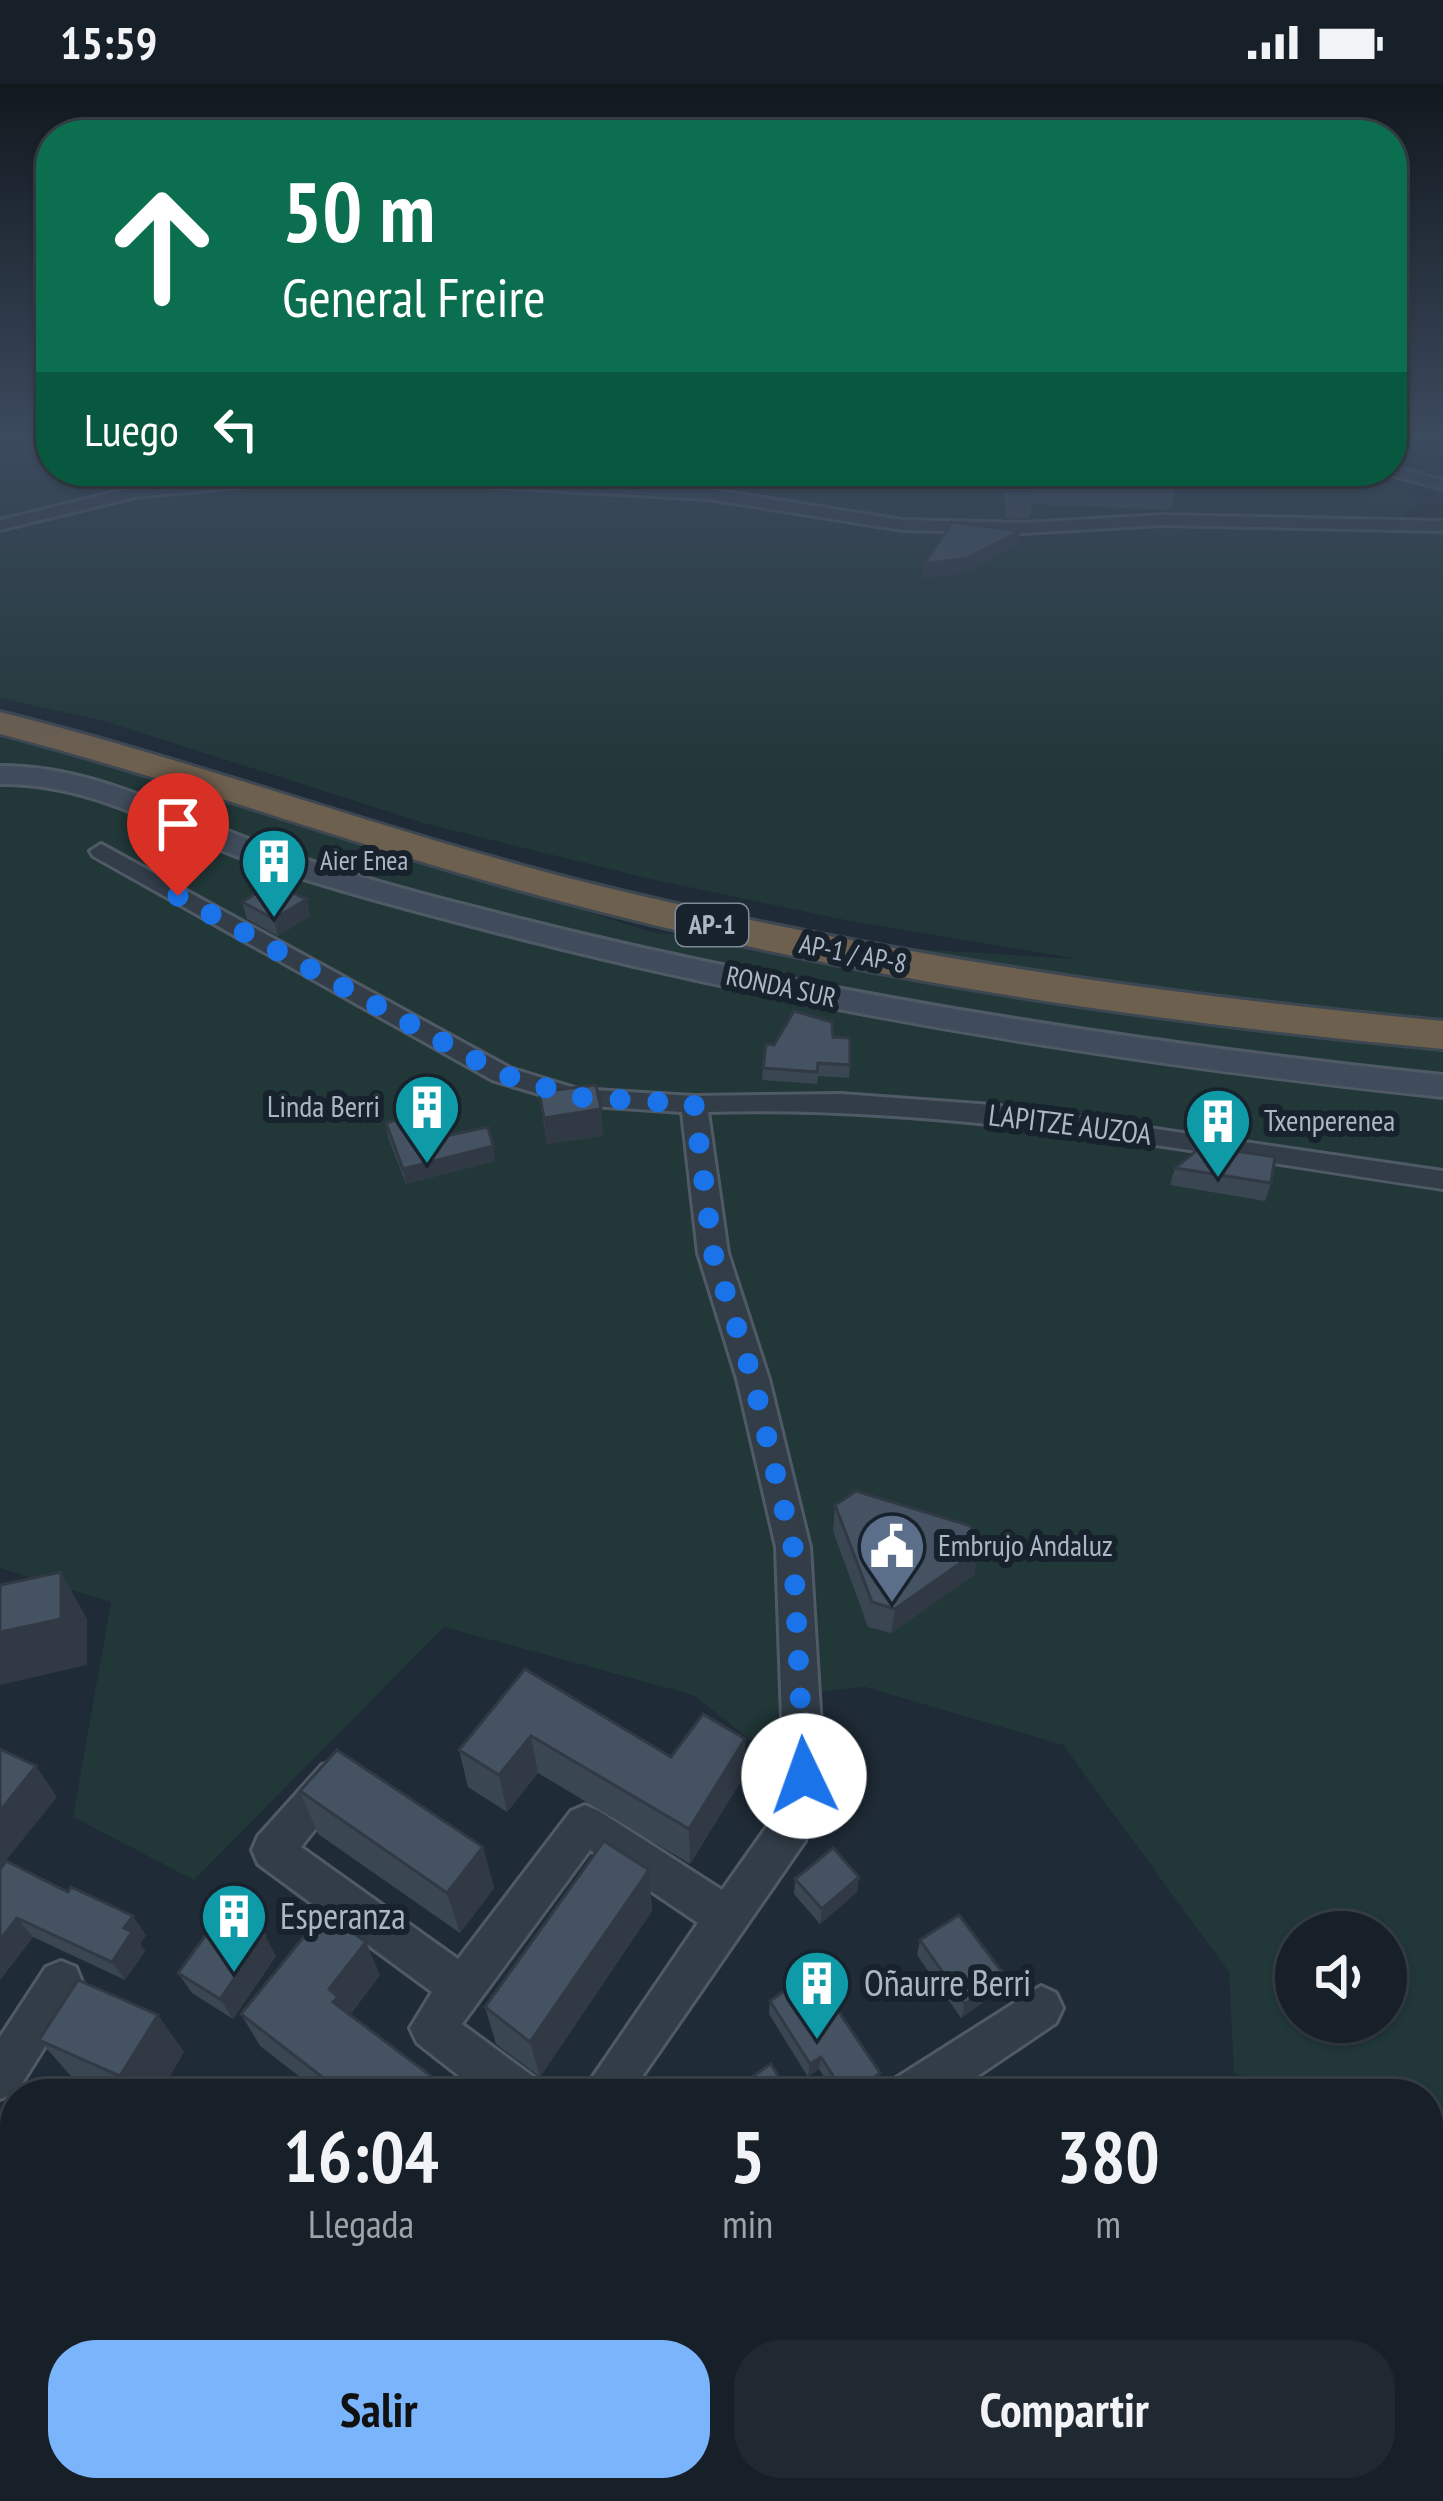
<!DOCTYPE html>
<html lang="es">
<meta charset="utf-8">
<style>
body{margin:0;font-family:"PT Sans Narrow",sans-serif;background:#202831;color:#f1f3f6;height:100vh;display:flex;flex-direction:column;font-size:45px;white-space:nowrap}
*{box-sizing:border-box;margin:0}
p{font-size:39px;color:#9ea3a8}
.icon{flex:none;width:66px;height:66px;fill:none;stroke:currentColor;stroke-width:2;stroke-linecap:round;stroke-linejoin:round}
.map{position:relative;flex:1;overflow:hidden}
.drawer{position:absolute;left:0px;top:1995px;width:1443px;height:423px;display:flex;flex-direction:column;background:#172029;border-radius:48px 48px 0 0;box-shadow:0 3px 9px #0004,0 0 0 3px #363e46}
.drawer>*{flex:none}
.hud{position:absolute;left:36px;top:36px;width:1371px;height:366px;border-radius:48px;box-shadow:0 3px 9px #0004,0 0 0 3px #363e46;background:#0b6e4f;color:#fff;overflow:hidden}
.controls{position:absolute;left:1275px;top:1827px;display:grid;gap:24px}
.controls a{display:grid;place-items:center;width:132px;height:132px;border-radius:50%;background:#172029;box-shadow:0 3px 9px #0004,0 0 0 3px #363e46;font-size:60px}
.pin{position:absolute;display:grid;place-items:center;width:102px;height:102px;color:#fff;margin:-123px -51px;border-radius:50% 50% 50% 0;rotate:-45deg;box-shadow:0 0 12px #0007}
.pin .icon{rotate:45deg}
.me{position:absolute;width:132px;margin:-66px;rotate:357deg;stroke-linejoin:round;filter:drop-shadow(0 0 9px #0008)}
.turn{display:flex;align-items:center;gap:42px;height:252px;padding:0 48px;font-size:54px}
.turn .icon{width:156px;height:156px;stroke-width:2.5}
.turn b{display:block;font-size:84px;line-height:102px}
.then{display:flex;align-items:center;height:114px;padding:0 48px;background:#0003;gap:24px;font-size:45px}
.eta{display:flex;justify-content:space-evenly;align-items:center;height:204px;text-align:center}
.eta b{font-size:72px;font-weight:800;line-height:84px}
.cta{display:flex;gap:24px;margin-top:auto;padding:24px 48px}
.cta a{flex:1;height:138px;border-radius:48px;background:#7ab5fc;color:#111;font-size:48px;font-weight:800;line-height:138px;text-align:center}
.cta a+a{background:#202831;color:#f1f3f6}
.status{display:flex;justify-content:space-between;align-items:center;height:84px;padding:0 60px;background:#172029;direction:ltr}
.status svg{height:33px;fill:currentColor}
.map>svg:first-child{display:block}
</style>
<div class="status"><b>15:59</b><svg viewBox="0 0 49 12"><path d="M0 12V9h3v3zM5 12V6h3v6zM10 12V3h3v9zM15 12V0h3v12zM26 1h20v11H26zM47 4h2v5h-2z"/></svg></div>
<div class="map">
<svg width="1443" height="2417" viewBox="0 0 1443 2417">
<rect width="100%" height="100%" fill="#1f2b37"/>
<path fill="#213738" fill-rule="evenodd" d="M 0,350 L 51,350 L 51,387 L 1365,387 L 1412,411 L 1421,421 L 1404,427 L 1402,438 L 1321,438 L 1443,444 L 1443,2031 L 1428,2028 L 1428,2010 L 1337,2010 L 1234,1990 L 1229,1888 L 1063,1661 L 865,1603 L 811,1609 L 761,1664 L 693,1611 L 444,1543 L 194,1796 L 73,1733 L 111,1518 L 0,1484 L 0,654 L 83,672 L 656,849 L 1078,875 L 845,836 L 646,794 L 427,740 L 104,637 L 0,614 ZM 742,413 L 894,438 L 1083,440 L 1063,443 L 1058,453 L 1039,452 L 1046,446 L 884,441 L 740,417 ZM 1296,1848 L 1386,1848 L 1386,1938 L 1296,1938 Z"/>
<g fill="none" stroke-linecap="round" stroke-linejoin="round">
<defs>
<g id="street">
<path d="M 1392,383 L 1443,396 L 1443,405 L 1387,390 Z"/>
<path d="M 285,387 L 308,387 L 261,401 L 135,413 L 0,446 L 0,436 L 135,403 Z"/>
<path d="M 426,387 L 708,405 L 902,436 L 1025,439 L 1161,431 L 1443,437 L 1443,447 L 1161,441 L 1025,449 L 902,446 L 708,415 L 490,403 Z"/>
<path d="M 101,760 L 510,984 L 578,1005 L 694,1012 L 841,1010 L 992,1021 L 1443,1087 L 1443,1105 C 1198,1069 957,1021 708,1028 L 728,1169 L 769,1295 L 810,1463 L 824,1692 L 805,1757 L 630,2010 L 581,2010 L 698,1839 L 590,1766 L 462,1940 L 535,1994 L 541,2010 L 482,2010 L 417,1959 L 410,1944 L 432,1908 L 258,1780 L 252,1766 L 258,1752 L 322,1681 L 336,1676 L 350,1681 L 356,1694 L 301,1763 L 458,1875 L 571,1727 L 585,1721 L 599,1727 L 722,1806 L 773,1734 L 784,1692 L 776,1463 L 737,1295 L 698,1169 L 682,1028 L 576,1021 L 492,996 L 93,772 L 90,767 Z"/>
<path d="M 61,1877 L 76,1883 L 82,1898 L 76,1913 L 16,2009 L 0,2015 L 0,1953 L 46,1883 Z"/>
<path d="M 1041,1902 L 1056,1909 L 1063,1924 L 1056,1939 L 951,2010 L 890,2010 L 896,1994 Z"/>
<path d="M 0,2208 L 15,2215 L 15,2269 L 0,2262 Z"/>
<path d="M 200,2403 L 264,2403 L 270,2417 L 206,2417 Z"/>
<path d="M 333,2403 L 388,2403 L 382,2417 L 327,2417 Z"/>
<path d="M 890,2403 L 943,2403 L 937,2417 L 884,2417 Z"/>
<path d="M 1350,2403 L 1409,2403 L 1415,2417 L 1356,2417 Z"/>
</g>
<path id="secondary" d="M 0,682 C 99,682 177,730 267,762 C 336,787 406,806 477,824 C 794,906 1117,957 1443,991 L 1443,1013 C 1117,979 794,927 476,843 C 400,823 324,803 249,777 C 165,746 93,699 0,700 Z"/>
<path id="highway" d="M 0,628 C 197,677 387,748 584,798 C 866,868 1153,910 1443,937 L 1443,965 C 1141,937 842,893 548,814 C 364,765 185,698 0,650 Z"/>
</defs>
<use href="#street" stroke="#505a66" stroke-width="6"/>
<use href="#secondary" stroke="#505a66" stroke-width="6"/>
<use href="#highway" stroke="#3d4752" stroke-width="6"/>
<use href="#street" fill="#323d48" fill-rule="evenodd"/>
<use href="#secondary" fill="#404c5b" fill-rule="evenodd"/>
<use href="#highway" fill="#6e604f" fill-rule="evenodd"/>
</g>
<g fill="#3a4753">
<path d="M 1004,387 L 1173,387 L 1176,400 L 1171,426 L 1032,420 L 1030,434 L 1005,434 Z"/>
<path d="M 242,818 L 310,832 L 278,852 L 247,835 Z"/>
<path d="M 833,953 L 850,981 L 849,994 L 818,992 L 817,1000 L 762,996 L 763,984 L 774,961 Z"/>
<path d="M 539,1008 L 601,1025 L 603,1052 L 547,1060 Z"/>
<path d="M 386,1039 L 422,1057 L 493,1062 L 495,1077 L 406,1100 L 388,1053 Z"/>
<path d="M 1175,1084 L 1271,1099 L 1265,1117 L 1170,1101 Z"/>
<path d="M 835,1421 L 979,1466 L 974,1491 L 891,1549 L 868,1543 L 833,1447 Z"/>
<path d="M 525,1585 L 671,1673 L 745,1655 L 744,1692 L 690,1780 L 538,1689 L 507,1728 L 468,1703 L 459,1666 Z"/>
<path d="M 300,1707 L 483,1763 L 494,1804 L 460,1849 L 318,1750 Z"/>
<path d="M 0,1785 L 146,1851 L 140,1860 L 145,1867 L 125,1896 L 33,1853 L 0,1896 Z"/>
<path d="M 649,1786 L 652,1827 L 540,1993 L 496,1960 L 485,1923 Z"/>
<path d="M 859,1793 L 857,1808 L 820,1840 L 794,1810 L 795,1795 Z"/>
<path d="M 920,1856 L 1000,1906 L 961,1934 L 917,1871 Z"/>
<path d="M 276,1872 L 233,1935 L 192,1909 L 178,1889 Z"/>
<path d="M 380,1891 L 350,1931 L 455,2010 L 322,2010 L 260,1962 L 241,1930 Z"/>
<path d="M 770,1917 L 877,2002 L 866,2010 L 835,2010 L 819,1985 L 808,1993 L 769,1930 Z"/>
<path d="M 39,1956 L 184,1968 L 159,2010 L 113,2010 L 71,1992 Z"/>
<path d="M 15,2037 L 15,2162 L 0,2155 L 0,2060 Z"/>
<path d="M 1428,2211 L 1443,2221 L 1443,2341 L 1441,2341 L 1428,2332 Z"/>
<path d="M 1103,2403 L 1321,2403 L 1340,2417 L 1120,2417 Z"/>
</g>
<g fill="#303944">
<path d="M 1020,447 L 1018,461 L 965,489 L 922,495 L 924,480 Z"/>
<path d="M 307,815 L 310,832 L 278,852 L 274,835 Z"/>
<path d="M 601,1025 L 603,1052 L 547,1060 L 544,1034 Z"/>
<path d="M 493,1062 L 495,1077 L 406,1100 L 403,1085 Z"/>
<path d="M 979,1466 L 974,1491 L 891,1549 L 895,1525 Z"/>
<path d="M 61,1488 L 87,1535 L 87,1581 L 0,1601 L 0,1548 Z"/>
<path d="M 531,1652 L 538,1689 L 507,1728 L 499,1691 Z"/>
<path d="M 745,1655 L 744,1692 L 690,1780 L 689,1745 Z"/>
<path d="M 36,1682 L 57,1713 L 0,1784 L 0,1727 Z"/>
<path d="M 483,1763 L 494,1804 L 460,1849 L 447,1809 Z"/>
<path d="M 649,1786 L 652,1827 L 540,1993 L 530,1958 Z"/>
<path d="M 859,1793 L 857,1808 L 820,1840 L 822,1825 Z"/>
<path d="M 133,1832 L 146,1851 L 140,1860 L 145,1867 L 125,1896 L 112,1878 L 124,1844 Z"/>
<path d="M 17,1834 L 33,1853 L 0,1896 L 0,1856 Z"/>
<path d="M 265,1851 L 276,1872 L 233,1935 L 220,1915 Z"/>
<path d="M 366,1858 L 380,1891 L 348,1933 L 333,1918 L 329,1905 Z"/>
<path d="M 1005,1892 L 1000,1906 L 961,1934 L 965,1920 Z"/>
<path d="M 158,1931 L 184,1968 L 159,2010 L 136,2010 L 120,1992 Z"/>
<path d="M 821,1973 L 819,1985 L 808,1993 L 810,1980 Z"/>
<path d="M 880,1989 L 877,2002 L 866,2010 L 851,2010 Z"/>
<path d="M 48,2403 L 63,2403 L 75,2410 L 71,2417 L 40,2417 Z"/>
</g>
<g fill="#445261" stroke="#303944" stroke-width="3">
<path d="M 1008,387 L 1173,387 L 1176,400 L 1035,394 L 1034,407 L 1008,407 Z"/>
<path d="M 952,438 L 1020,447 L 967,474 L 924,480 Z"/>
<path d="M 272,800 L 307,815 L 274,835 L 242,818 Z"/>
<path d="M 794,927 L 832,938 L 833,953 L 850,954 L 850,981 L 818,979 L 817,988 L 763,984 L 766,960 L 774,961 Z"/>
<path d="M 596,1001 L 601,1025 L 544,1034 L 539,1008 Z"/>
<path d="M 411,1032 L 422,1057 L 488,1043 L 493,1062 L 403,1085 L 386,1039 Z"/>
<path d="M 1202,1062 L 1275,1073 L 1271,1099 L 1175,1084 Z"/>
<path d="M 856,1407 L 971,1442 L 979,1466 L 895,1525 L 872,1518 L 835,1421 Z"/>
<path d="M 61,1488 L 61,1535 L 0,1548 L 0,1501 Z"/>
<path d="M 525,1585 L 671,1673 L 703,1630 L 745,1655 L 689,1745 L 531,1652 L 499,1691 L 459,1666 Z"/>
<path d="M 0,1665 L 36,1682 L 0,1727 Z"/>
<path d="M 337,1666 L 483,1763 L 447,1809 L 300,1707 Z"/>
<path d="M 604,1757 L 649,1786 L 530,1958 L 485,1923 Z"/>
<path d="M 833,1764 L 859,1793 L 822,1825 L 795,1795 Z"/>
<path d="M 6,1777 L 68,1808 L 71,1803 L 133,1832 L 124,1844 L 132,1848 L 112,1878 L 17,1834 L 0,1856 L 0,1785 Z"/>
<path d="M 224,1826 L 265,1851 L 220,1915 L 178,1889 Z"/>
<path d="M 324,1828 L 366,1858 L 329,1905 L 338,1913 L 333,1918 L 455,2010 L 344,2010 L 241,1930 Z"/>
<path d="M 959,1831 L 1005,1892 L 965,1920 L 920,1856 Z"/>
<path d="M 812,1888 L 880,1989 L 851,2010 L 845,2010 L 821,1973 L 810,1980 L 770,1917 Z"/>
<path d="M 78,1896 L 158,1931 L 120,1992 L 39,1956 Z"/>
<path d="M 771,1980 L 789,2010 L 726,2010 Z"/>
<path d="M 15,2037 L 15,2155 L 0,2147 L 0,2060 Z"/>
<path d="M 1428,2211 L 1443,2221 L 1443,2325 L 1428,2314 Z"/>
<path d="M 0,2369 L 15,2378 L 15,2403 L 48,2403 L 40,2417 L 0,2417 Z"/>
<path d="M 488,2403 L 553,2403 L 557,2417 L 498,2417 Z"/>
<path d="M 769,2403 L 786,2403 L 802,2417 L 761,2417 Z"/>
<path d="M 1127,2403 L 1321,2403 L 1340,2417 L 1168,2417 L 1154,2406 L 1149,2417 L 1144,2417 Z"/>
</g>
<linearGradient id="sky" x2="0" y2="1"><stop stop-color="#11181e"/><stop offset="0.51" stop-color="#3c4a5e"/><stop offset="1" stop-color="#3c4a5e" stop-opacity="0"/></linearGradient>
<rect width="1443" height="689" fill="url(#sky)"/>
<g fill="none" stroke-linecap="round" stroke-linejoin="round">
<path stroke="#1a73e8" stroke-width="21" stroke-dasharray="0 37.8" d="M 178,812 L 501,990 L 576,1013 L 694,1020 L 713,1169 L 753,1295 L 793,1463 L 804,1692"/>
</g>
<defs>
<symbol id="building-pin" viewBox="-11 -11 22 30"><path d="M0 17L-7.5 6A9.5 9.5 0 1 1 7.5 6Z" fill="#0f9aa8" stroke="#18222c"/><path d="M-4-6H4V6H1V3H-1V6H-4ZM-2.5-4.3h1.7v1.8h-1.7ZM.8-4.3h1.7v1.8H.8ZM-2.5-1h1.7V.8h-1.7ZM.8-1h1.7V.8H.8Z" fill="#fff"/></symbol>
<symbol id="civic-pin" viewBox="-11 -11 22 30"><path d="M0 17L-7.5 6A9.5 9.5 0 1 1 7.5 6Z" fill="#5c6f8a" stroke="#18222c"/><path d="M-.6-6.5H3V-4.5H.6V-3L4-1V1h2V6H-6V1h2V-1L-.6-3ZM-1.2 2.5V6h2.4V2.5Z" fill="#fff"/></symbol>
</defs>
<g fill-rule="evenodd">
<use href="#building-pin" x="236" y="739" width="76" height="104"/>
<use href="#building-pin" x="389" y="985" width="76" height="104"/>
<use href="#building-pin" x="1180" y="999" width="76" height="104"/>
<use href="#civic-pin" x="854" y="1424" width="76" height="104"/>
<use href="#building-pin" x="196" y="1794" width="76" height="104"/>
<use href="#building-pin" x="779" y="1861" width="76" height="104"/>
</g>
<g text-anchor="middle" stroke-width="12" stroke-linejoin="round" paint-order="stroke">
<g font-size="27" fill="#acb7c5" stroke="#18222c" text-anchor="start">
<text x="320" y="786">Aier Enea</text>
</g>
<rect fill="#18222c" stroke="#808a97" stroke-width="3" x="676" y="820" width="72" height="42" rx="9"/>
<g font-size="27" font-weight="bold" fill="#acb7c5">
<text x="712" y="850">AP-1</text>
</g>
<g font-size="27" fill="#acb7c5" stroke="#18222c">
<text transform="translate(853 870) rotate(11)" y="9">AP-1 / AP-8</text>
<text transform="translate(781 903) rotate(12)" y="9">RONDA SUR</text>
</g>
<g font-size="30" fill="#acb7c5" stroke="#18222c" text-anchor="start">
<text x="380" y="1033" text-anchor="end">Linda Berri</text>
<text x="1264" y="1047">Txenperenea</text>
<text x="938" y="1472">Embrujo Andaluz</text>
</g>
<g font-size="30" fill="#acb7c5" stroke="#18222c">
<text transform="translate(1070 1041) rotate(7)" y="10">LAPITZE AUZOA</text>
</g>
<g font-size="36" fill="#acb7c5" stroke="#18222c" text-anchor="start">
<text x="280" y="1845">Esperanza</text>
<text x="864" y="1912">Oñaurre Berri</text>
</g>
</g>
</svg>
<div class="controls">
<a><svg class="icon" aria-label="sound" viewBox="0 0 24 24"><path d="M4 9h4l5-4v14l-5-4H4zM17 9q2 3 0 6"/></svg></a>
</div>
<div class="pin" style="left:178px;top:812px;background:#d93025"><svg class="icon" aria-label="arrive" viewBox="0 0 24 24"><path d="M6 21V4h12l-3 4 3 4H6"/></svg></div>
<svg class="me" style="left:804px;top:1692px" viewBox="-20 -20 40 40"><circle r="19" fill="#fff"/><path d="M0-13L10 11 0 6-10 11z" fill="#1a73e8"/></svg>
<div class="hud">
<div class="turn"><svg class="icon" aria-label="ahead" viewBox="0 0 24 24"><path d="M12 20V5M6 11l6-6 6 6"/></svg><div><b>50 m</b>General Freire</div></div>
<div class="then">Luego<svg class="icon" aria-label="left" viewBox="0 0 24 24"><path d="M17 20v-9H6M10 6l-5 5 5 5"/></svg></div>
</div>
<section class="drawer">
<div class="eta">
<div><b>16:04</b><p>Llegada</p></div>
<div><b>5</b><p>min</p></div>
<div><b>380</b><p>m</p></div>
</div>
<div class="cta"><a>Salir</a><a>Compartir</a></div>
</section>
</div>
